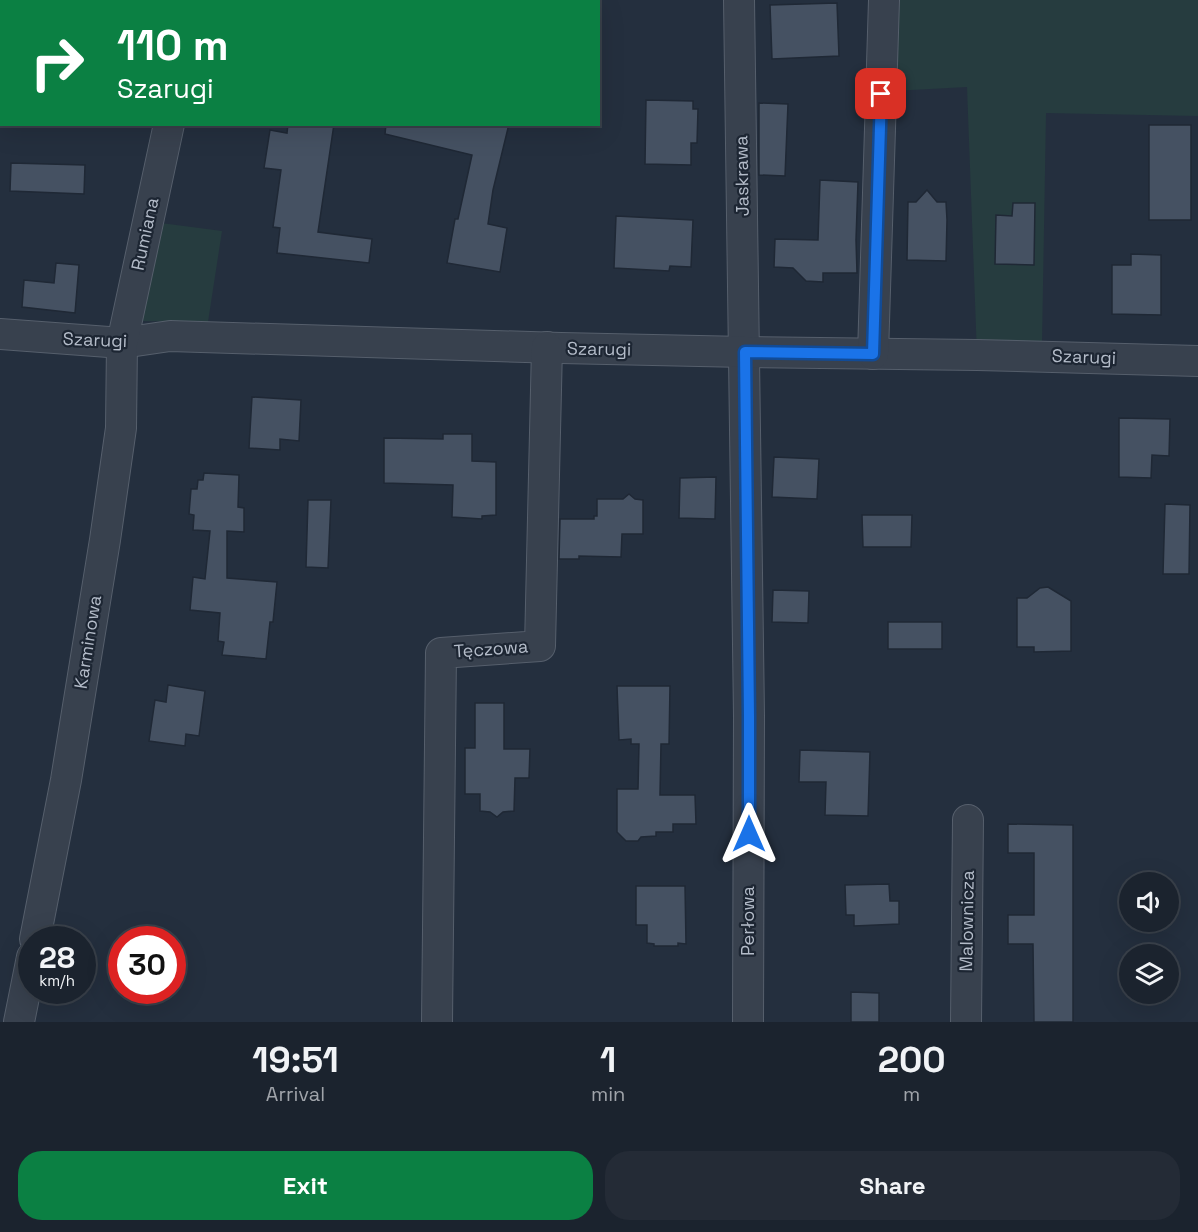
<!DOCTYPE html>
<meta charset="utf-8">
<style>
body{margin:0;font-family:"Space Grotesk",sans-serif;background:#242b36;color:#f1f3f6;height:100vh;display:flex;flex-direction:column;font-size:22px;white-space:nowrap}
*{box-sizing:border-box;margin:0}
p{font-size:20px;color:#a0a4aa}
.icon{flex:none;width:33px;height:33px;fill:none;stroke:currentColor;stroke-width:2;stroke-linecap:round;stroke-linejoin:round}
.map{position:relative;height:1022px;overflow:hidden}
.sheet{display:flex;flex-direction:column;background:#1b232e;flex:1}
.sheet>*{flex:none}
.banner{position:absolute;left:0px;top:0px;width:600px;height:126px;box-shadow:0 6px 24px #0002,0 0 0 2px #39404a;background:#0b8043;color:#fff;overflow:hidden}
.controls{position:absolute;left:1119px;top:872px;display:grid;gap:12px}
.controls a{display:grid;place-items:center;width:60px;height:60px;border-radius:50%;background:#1b232e;box-shadow:0 6px 24px #0002,0 0 0 2px #39404a;font-size:30px}
.speed{position:absolute;left:18px;top:926px;display:flex;gap:12px;font-size:30px;font-weight:700;text-align:center}
.speed>*{display:grid;place-content:center;width:78px;height:78px;border-radius:50%;background:#1b232e;box-shadow:0 6px 24px #0002,0 0 0 2px #39404a;line-height:1}
.speed small{font-size:15px;font-weight:400}
.speed .limit{border:9px solid #d22;background:#fff;color:#111}
.pin{position:absolute;display:grid;place-items:center;width:51px;height:51px;color:#fff;margin:-26px;border-radius:12px;box-shadow:0 3px 9px #0006}
.me{position:absolute;width:66px;margin:-33px;rotate:0deg;stroke-linejoin:round;filter:drop-shadow(0 0 4px #0008)}
.turn{display:flex;align-items:center;gap:21px;height:126px;padding:0 18px;font-size:27px}
.turn .icon{width:78px;height:78px;stroke-width:2.5}
.turn b{display:block;font-size:42px;line-height:51px}
.eta{display:flex;justify-content:space-evenly;align-items:center;height:102px;text-align:center}
.eta b{font-size:36px;font-weight:700;line-height:42px}
.cta{display:flex;gap:12px;margin-top:auto;padding:12px 18px}
.cta a{flex:1;height:69px;border-radius:24px;background:#0b8043;color:#fff;font-size:24px;font-weight:700;line-height:69px;text-align:center}
.cta a+a{background:#242b36;color:#f1f3f6}
.map>svg:first-child{display:block}
</style>
<div class="map">
<svg width="1198" height="1022" viewBox="0 0 1198 1022">
<rect width="100%" height="100%" fill="#242f3e"/>
<g fill="#263c3f">
<rect x="191" y="0" width="387" height="2"/>
<path d="M 894,0 L 1198,0 L 1198,116 L 1046,113 L 1042,344 L 977,355 L 967,87 L 893,91 Z"/>
<path d="M 161,223 L 222,231 L 208,322 L 138,321 Z"/>
</g>
<g fill="#455162" stroke="#1f2835" stroke-width="1.5">
<path d="M 837,3 L 839,56 L 772,59 L 770,5 Z"/>
<path d="M 646,100 L 693,101 L 693,109 L 698,109 L 697,143 L 691,143 L 691,165 L 645,164 Z"/>
<path d="M 759,103 L 788,104 L 785,176 L 759,175 Z"/>
<path d="M 288,124 L 334,124 L 318,232 L 372,239 L 369,263 L 277,253 L 280,228 L 273,227 L 281,170 L 264,168 L 270,130 L 287,133 Z"/>
<path d="M 386,124 L 509,124 L 493,190 L 488,224 L 507,228 L 500,272 L 447,263 L 455,219 L 458,219 L 472,155 L 385,134 Z"/>
<rect x="1149" y="125" width="42" height="95"/>
<path d="M 11,163 L 85,165 L 84,194 L 10,191 Z"/>
<path d="M 820,180 L 858,182 L 856,240 L 857,273 L 823,273 L 823,282 L 806,281 L 793,268 L 774,267 L 775,239 L 818,240 Z"/>
<path d="M 927,190 L 937,202 L 946,202 L 947,220 L 946,261 L 907,260 L 908,202 L 916,202 Z"/>
<path d="M 1013,203 L 1035,203 L 1034,265 L 995,264 L 996,215 L 1012,216 Z"/>
<path d="M 616,216 L 693,220 L 691,267 L 670,266 L 669,271 L 614,268 Z"/>
<path d="M 1131,254 L 1161,255 L 1161,315 L 1112,314 L 1112,265 L 1131,265 Z"/>
<path d="M 56,263 L 79,265 L 75,313 L 22,307 L 24,280 L 54,283 Z"/>
<path d="M 252,397 L 301,400 L 299,441 L 280,439 L 280,450 L 249,448 Z"/>
<path d="M 1119,418 L 1170,419 L 1169,456 L 1152,455 L 1151,478 L 1119,477 Z"/>
<path d="M 443,434 L 472,434 L 472,461 L 496,462 L 496,515 L 482,516 L 482,519 L 452,517 L 453,485 L 384,483 L 384,438 L 443,439 Z"/>
<path d="M 774,457 L 819,459 L 817,499 L 772,497 Z"/>
<path d="M 204,473 L 239,475 L 238,507 L 244,508 L 244,532 L 227,531 L 227,578 L 277,582 L 273,622 L 270,622 L 266,659 L 222,655 L 224,642 L 218,641 L 220,613 L 190,610 L 193,577 L 205,579 L 210,531 L 193,530 L 194,515 L 189,514 L 191,489 L 197,489 L 198,480 L 203,480 Z"/>
<path d="M 716,477 L 715,519 L 679,518 L 680,478 Z"/>
<path d="M 629,494 L 635,499 L 643,500 L 643,534 L 622,534 L 621,557 L 579,556 L 579,559 L 559,559 L 560,519 L 594,519 L 594,516 L 597,516 L 597,499 L 623,499 Z"/>
<path d="M 308,500 L 331,500 L 328,568 L 306,567 Z"/>
<path d="M 1165,504 L 1190,505 L 1189,574 L 1163,574 Z"/>
<path d="M 862,515 L 912,515 L 911,547 L 863,547 Z"/>
<path d="M 1048,587 L 1071,601 L 1071,651 L 1034,652 L 1034,647 L 1017,647 L 1017,598 L 1027,598 L 1040,588 Z"/>
<path d="M 773,590 L 809,591 L 808,623 L 772,622 Z"/>
<rect x="888" y="622" width="54" height="27"/>
<path d="M 168,685 L 205,691 L 199,736 L 186,734 L 185,746 L 149,741 L 155,700 L 166,702 Z"/>
<path d="M 617,686 L 670,686 L 669,744 L 661,744 L 660,795 L 695,795 L 696,824 L 673,824 L 673,832 L 656,832 L 656,836 L 641,837 L 638,841 L 626,841 L 617,832 L 617,789 L 638,789 L 639,744 L 631,744 L 631,739 L 619,740 Z"/>
<path d="M 475,703 L 504,703 L 504,749 L 530,749 L 529,778 L 515,778 L 514,811 L 503,812 L 497,817 L 490,812 L 480,811 L 480,794 L 465,794 L 465,748 L 475,748 Z"/>
<path d="M 800,750 L 870,752 L 868,816 L 825,815 L 826,782 L 799,782 Z"/>
<path d="M 1008,824 L 1073,825 L 1073,1022 L 1034,1022 L 1033,944 L 1008,944 L 1008,915 L 1034,915 L 1034,853 L 1008,853 Z"/>
<path d="M 889,884 L 890,901 L 899,901 L 899,924 L 854,926 L 854,915 L 846,915 L 845,885 Z"/>
<path d="M 636,886 L 685,886 L 686,944 L 678,943 L 678,946 L 654,946 L 654,944 L 647,943 L 647,925 L 636,925 Z"/>
<path d="M 851,992 L 879,993 L 879,1022 L 851,1022 Z"/>
</g>
<g fill="none" stroke-linecap="round" stroke-linejoin="round">
<defs>
<g id="minor">
<path d="M 739,0 L 749,716 L 748,1022"/>
<path d="M 187,2 L 187,0"/>
<path d="M 0,334 L 122,343 L 170,336 L 561,348 L 745,352 L 977,355 L 1198,361"/>
<path d="M 873,354 L 884,0"/>
<path d="M 35,939 L 66,780 L 105,540 L 121,428 L 122,343 L 169,124"/>
<path d="M 19,1022 L 32,957"/>
<path d="M 437,1022 L 441,653 L 540,646 L 547,347"/>
<path d="M 966,1022 L 968,820"/>
</g>
</defs>
<use href="#minor" stroke="#565f6c" stroke-width="32"/>
<use href="#minor" stroke="#38414e" stroke-width="30"/>
</g>
<g fill="none" stroke-linecap="round" stroke-linejoin="round">
<defs>
<path id="route" d="M 749,834 L 749,716 L 745,352 L 873,354 L 881,94"/>
</defs>
<use href="#route" stroke="#114b97" stroke-width="15"/>
<use href="#route" stroke="#1a73e8" stroke-width="10"/>
</g>
<g text-anchor="middle" stroke-width="4.5" stroke-linejoin="round" paint-order="stroke">
<g font-size="18" fill="#b4bcc9" stroke="#1d2633">
<text transform="translate(742 176) rotate(-91)" y="6">Jaskrawa</text>
<text transform="translate(145 234) rotate(-78)" y="6">Rumiana</text>
<text transform="translate(95 340) rotate(2)" y="6">Szarugi</text>
<text transform="translate(599 349) rotate(1)" y="6">Szarugi</text>
<text transform="translate(1084 357) rotate(2)" y="6">Szarugi</text>
<text transform="translate(88 642) rotate(-81)" y="6">Karminowa</text>
<text transform="translate(491 649) rotate(-4)" y="6">Tęczowa</text>
<text transform="translate(748 921) rotate(-90)" y="6">Perłowa</text>
<text transform="translate(967 921) rotate(-89)" y="6">Malownicza</text>
</g>
</g>
</svg>
<div class="controls">
<a><svg class="icon" aria-label="sound" viewBox="0 0 24 24"><path d="M4 9h4l5-4v14l-5-4H4zM17 9q2 3 0 6"/></svg></a>
<a><svg class="icon" aria-label="layers" viewBox="0 0 24 24"><path d="M12 4l9 5-9 5-9-5zM3 14l9 5 9-5"/></svg></a>
</div>
<div class="speed"><div>28<small>km/h</small></div><div class="limit">30</div></div>
<div class="pin" style="left:881px;top:94px;background:#d93025"><svg class="icon" aria-label="arrive" viewBox="0 0 24 24"><path d="M6 21V4h12l-3 4 3 4H6"/></svg></div>
<svg class="me" style="left:749px;top:834px" viewBox="-20 -20 40 40"><path d="M0-17L14 15 0 8-14 15z" fill="#1a73e8" stroke="#fff" stroke-width="4"/></svg>
<div class="banner">
<div class="turn"><svg class="icon" aria-label="right" viewBox="0 0 24 24"><path d="M7 20v-9h11M14 6l5 5-5 5"/></svg><div><b>110 m</b>Szarugi</div></div>
</div>
</div>
<section class="sheet">
<div class="eta">
<div><b>19:51</b><p>Arrival</p></div>
<div><b>1</b><p>min</p></div>
<div><b>200</b><p>m</p></div>
</div>
<div class="cta"><a>Exit</a><a>Share</a></div>
</section>
